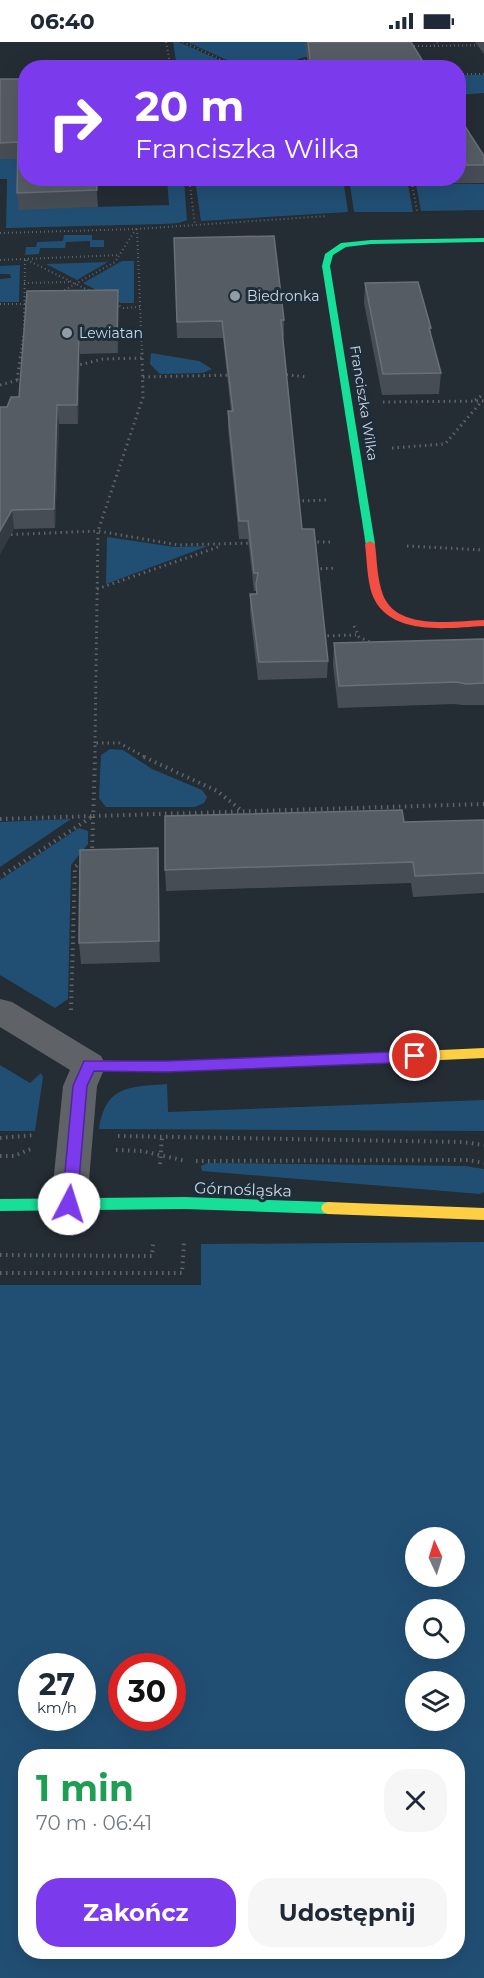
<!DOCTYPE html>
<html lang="pl">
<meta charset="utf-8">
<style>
body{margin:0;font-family:Montserrat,sans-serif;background:#f6f6f7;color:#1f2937;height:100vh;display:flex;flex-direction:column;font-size:22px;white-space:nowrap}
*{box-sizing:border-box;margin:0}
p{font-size:20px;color:#747a83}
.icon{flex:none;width:33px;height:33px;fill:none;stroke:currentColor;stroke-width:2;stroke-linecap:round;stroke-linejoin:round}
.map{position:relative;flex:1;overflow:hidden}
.drawer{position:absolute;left:18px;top:1707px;width:447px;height:210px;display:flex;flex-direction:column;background:#fff;border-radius:24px;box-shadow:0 6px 24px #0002}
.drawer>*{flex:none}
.hud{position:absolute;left:18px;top:18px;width:448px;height:126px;border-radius:24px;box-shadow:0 6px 24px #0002;background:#7c3aed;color:#fff;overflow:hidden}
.needle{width:39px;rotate:356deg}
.tools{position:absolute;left:405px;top:1485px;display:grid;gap:12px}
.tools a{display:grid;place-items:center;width:60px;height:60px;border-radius:50%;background:#fff;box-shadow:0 6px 24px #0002;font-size:30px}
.speed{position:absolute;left:18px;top:1611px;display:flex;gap:12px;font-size:30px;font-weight:700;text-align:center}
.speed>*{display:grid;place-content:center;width:78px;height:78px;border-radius:50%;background:#fff;box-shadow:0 6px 24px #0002;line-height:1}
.speed small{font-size:15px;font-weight:400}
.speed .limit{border:9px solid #d22;background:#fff;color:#111}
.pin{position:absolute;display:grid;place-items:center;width:51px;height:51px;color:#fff;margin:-26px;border:3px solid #fff;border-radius:50%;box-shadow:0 2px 6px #0007}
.me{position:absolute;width:66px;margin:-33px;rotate:5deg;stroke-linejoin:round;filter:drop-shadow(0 0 4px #0008)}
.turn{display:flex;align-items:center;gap:21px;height:126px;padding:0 18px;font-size:27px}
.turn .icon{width:78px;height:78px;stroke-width:2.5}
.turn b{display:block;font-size:42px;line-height:51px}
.round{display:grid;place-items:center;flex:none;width:63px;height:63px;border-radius:24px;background:#f6f6f7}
.overview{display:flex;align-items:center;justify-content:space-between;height:102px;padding:0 18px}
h1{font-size:36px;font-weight:700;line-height:45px;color:#1e9e55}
.button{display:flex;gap:12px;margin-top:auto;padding:12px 18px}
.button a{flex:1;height:69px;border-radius:24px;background:#7c3aed;color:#fff;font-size:24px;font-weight:700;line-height:69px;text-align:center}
.button a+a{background:#f6f6f7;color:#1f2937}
.status{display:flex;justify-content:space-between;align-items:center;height:42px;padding:0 30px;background:#fff;direction:ltr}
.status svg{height:16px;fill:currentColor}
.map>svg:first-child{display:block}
</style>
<div class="status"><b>06:40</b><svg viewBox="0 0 49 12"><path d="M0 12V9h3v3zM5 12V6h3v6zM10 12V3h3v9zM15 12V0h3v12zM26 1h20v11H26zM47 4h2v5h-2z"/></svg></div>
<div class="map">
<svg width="484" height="1936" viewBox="0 0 484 1936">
<rect width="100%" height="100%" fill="#242c34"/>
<g fill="#214f74" fill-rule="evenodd">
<path d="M 173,0 L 179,0 L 235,25 L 177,25 Z"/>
<path d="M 187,0 L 376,0 L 345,4 L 298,17 L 287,26 L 242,25 Z"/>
<path d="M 459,33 L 484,33 L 484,51 L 459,53 Z"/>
<path d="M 0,107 L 20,107 L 19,167 L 169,163 L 167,137 L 184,137 L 187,178 L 179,181 L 163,182 L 6,186 L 7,137 L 0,137 Z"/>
<path d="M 195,137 L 316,137 L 317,144 L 344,143 L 348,170 L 201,179 Z"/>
<path d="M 407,137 L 413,170 L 354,170 L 350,143 L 398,142 Z"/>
<path d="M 415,137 L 425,142 L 484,142 L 484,168 L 421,169 Z"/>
<path d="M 64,193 L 92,193 L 92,198 L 104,198 L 104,205 L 90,205 L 90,199 L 66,200 L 65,206 L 40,206 L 39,212 L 25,213 L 26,205 L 36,205 L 37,200 L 63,199 Z"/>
<path d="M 122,219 L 134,219 L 134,261 L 121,261 L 83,241 Z"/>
<path d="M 108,220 L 77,238 L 46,222 Z"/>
<path d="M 20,223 L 19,260 L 0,260 L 0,237 L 11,236 L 10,232 L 0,232 L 0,224 Z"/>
<path d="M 151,311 L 199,319 L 212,327 L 203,331 L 160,332 L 150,322 Z"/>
<path d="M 107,495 L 175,505 L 208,504 L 106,542 Z"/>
<path d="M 110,707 L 123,708 L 152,727 L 202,748 L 207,755 L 204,761 L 195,765 L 106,765 L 99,756 L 101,713 Z"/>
<path d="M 71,777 L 0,825 L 0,780 Z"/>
<path d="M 79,786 L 88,789 L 88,802 L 71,823 L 68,957 L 55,966 L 0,933 L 0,838 Z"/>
<path d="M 0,1023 L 30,1041 L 41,1031 L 43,1035 L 35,1089 L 0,1089 Z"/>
<path d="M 167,1042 L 168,1070 L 484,1058 L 484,1089 L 99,1087 C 106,1043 129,1045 167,1042 Z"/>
<path d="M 208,1121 L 465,1124 L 484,1127 L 484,1150 L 480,1152 L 202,1129 L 201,1124 Z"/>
<path d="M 484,1200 L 484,1936 L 0,1936 L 0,1243 L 201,1243 L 201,1202 ZM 416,1496 L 454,1496 L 454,1534 L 416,1534 ZM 416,1568 L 454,1568 L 454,1606 L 416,1606 ZM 82,1624 L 82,1676 L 32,1676 L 32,1624 ZM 122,1624 L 172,1624 L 172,1676 L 122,1676 ZM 416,1640 L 454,1640 L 454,1678 L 416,1678 ZM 26,1714 L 458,1714 L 458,1910 L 26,1910 Z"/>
</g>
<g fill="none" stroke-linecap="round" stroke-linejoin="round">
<g stroke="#606469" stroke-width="2" stroke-dasharray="1 3" stroke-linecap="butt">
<path d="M 166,0 L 171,26"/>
<path d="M 183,0 L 239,26"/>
<path d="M 410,4 L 433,4 L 438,0"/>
<path d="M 434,4 L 484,3"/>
<path d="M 290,26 L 310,15"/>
<path d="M 459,32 L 484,32"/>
<path d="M 189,136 L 195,183"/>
<path d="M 411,136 L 417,169"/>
<path d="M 137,187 L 142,311"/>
<path d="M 0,191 L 137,187 L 327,174"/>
<path d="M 0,218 L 119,213"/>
<path d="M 24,241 L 71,240"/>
<path d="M 61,250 L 115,220 L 136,187"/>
<path d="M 0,262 L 25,262"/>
<path d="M 116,262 L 123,266 L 142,265"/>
<path d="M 24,287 L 25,217 L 94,251"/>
<path d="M 21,311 L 23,294"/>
</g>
<g stroke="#606469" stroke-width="3" stroke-dasharray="1.5 4" stroke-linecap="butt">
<path d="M 75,324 L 103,317 L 143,316"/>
<path d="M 281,332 L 307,335"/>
<path d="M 143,335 L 232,333"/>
<path d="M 17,338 L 21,310"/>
<path d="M 0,343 L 18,338"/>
<path d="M 475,358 L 484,352"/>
<path d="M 383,360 L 484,359"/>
<path d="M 392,406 L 445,402 L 482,359"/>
<path d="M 297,459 L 327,458"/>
<path d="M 0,493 L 98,489 L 178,503 L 253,501"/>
<path d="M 312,500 L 331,500"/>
<path d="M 407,504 L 484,508"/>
<path d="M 315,527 L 336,526"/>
<path d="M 97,547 L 221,504"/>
<path d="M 354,584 L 359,595 L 370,600"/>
<path d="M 322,594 L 356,593"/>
<path d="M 95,701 L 98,489 L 143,355 L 142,310"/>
<path d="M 95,716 L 95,701 L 119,701 L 147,716"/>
</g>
<g stroke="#606469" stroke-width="4" stroke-dasharray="1.5 4.5" stroke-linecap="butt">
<path d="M 144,715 L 217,749 L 241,768"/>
<path d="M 93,774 L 484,762"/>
<path d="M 0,777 L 93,774 L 0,835"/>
<path d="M 92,812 L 95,715"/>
<path d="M 71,968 L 75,825 L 81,820"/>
<path d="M 118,1094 L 462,1100 L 484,1103"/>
<path d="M 0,1096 L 35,1093"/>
<path d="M 116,1108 L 142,1109 L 186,1119"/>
<path d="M 0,1114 L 14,1114 L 31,1107"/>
<path d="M 196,1119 L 468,1118 L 484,1121"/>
<path d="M 160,1122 L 162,1094"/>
<path d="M 0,1213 L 152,1214 L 153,1202"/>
<path d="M 0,1231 L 182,1231 L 184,1201"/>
</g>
<path fill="#5f6367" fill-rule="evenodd" d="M 0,957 L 12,960 L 101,1014 L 106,1023 L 97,1044 L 87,1162 L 82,1173 L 69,1177 L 56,1173 L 51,1162 L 63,1044 L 70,1028 L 0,985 Z"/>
<g fill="#16e098" fill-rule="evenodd">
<path d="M 484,196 L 484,200 L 371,202 L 346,205 L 333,213 L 330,224 L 375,502 L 374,504 L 366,504 L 322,224 L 325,212 L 341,201 L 371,198 Z"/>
<path d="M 185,1155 L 328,1160 L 333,1162 L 335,1166 L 333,1170 L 328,1172 L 185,1167 L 0,1169 L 0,1157 Z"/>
</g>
<g fill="#ffcf43" fill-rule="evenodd">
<path d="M 484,1006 L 484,1016 L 399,1020 L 394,1019 L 392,1015 L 394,1011 L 399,1010 Z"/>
<path d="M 328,1160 L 484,1166 L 484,1178 L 328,1172 L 323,1170 L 321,1166 L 323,1162 Z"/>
</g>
<g fill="#f24e42" fill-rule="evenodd">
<path d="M 370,499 L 375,502 C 377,518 377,537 383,553 C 397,589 454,579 484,578 L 484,584 C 448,586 388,595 372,552 C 367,537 367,518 365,502 Z"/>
<path d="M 399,1010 L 404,1011 L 406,1015 L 404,1019 L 399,1020 L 166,1030 L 89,1028 L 84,1027 L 82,1023 L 84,1019 L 89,1018 L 166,1020 Z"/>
</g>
</g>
<g fill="#474d55">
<path d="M 305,0 L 411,0 L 427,26 L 308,26 Z"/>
<path d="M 475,0 L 484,0 L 484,12 Z"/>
<path d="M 0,37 L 96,136 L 98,165 L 19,168 L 17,151 L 18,117 L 0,117 Z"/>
<path d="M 459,75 L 484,114 L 484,141 L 317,143 L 316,136 L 459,136 Z"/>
<path d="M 174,196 L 284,278 L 284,294 L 283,294 L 302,487 L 328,619 L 327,636 L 258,638 L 250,570 L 250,552 L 256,552 L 256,549 L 254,549 L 248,497 L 239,497 L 228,386 L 228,369 L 231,369 L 223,296 L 177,296 Z"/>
<path d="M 365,241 L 431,286 L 430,292 L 441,331 L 439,352 L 382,353 L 364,261 Z"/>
<path d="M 118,248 L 119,266 L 118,311 L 80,312 L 78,382 L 59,382 L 55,486 L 14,487 L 0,512 L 0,365 L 7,365 L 19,355 Z"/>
<path d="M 484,597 L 484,663 L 463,663 L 454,662 L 338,666 L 333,623 L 334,601 Z"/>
<path d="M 484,778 L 484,851 L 413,855 L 411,841 L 166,849 L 165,828 L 404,780 Z"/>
<path d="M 158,806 L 160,920 L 81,922 L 79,901 Z"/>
</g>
<g fill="#333a41">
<path d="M 118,248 L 119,266 L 118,311 L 117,293 Z"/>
<path d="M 79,293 L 80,312 L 78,382 L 77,363 Z"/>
<path d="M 57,363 L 59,382 L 55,486 L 54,467 Z"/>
<path d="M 12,468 L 14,487 L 0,512 L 0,489 Z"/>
<path d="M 158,806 L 159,827 L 160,920 L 159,899 Z"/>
</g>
<g fill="#565c64" stroke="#687077" stroke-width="1.5">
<path d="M 308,0 L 411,0 L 427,26 L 311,26 Z"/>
<path d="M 0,37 L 26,37 L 26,136 L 96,136 L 97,148 L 17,151 L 18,100 L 0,101 Z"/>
<path d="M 459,75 L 484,114 L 484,123 L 459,123 Z"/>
<path d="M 274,194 L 284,278 L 281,278 L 302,487 L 314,487 L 328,619 L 259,620 L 250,552 L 257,552 L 256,542 L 258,531 L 254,531 L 248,479 L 239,479 L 228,369 L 233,369 L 222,279 L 177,280 L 174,196 Z"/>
<path d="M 418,240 L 431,286 L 429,286 L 441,331 L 383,332 L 365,241 Z"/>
<path d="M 118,248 L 117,293 L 79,293 L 77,363 L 57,363 L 54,467 L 12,468 L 0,489 L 0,365 L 7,365 L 11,355 L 19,355 L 27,249 Z"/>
<path d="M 484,597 L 484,641 L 466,642 L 457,640 L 339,644 L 334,601 Z"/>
<path d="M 402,768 L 404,780 L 484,778 L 484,831 L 415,834 L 413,820 L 165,828 L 165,774 Z"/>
<path d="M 158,806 L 159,899 L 79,901 L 80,808 Z"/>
</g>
<path fill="#7c3aed" stroke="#51269a" stroke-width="1.5" d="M 415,1009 L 422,1014 L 415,1020 L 166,1030 L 94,1029 L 87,1044 L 77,1162 L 75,1166 L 69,1168 L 64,1166 L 62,1162 L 73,1044 L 84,1019 L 166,1019 Z"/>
<g fill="#929ca4" stroke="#1e2d3a" stroke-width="2">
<circle cx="235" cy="254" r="6"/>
<circle cx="67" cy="291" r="6"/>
</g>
<g text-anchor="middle" stroke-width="6" stroke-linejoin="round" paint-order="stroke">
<g font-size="14" fill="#ced8e1" stroke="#1e2d3a" text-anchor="start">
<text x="247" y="259">Biedronka</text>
<text x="79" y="296">Lewiatan</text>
</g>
<g font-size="14" fill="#ced8e1" stroke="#1e2d3a">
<text transform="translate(364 361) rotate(81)" y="5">Franciszka Wilka</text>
</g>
<g font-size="16" fill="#ced8e1" stroke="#1e2d3a">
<text transform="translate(243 1147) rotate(2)" y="6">Górnośląska</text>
</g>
</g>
</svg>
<div class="tools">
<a><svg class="needle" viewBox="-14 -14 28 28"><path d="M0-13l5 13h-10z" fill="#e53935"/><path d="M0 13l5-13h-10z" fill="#747a83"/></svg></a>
<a><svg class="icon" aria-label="search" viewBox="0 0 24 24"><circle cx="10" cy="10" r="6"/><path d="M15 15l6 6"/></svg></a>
<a><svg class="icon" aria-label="layers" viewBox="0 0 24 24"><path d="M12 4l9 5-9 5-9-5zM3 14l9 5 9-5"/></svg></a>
</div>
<div class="speed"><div>27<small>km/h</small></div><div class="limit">30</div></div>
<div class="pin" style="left:415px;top:1014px;background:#d93025"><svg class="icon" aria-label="arrive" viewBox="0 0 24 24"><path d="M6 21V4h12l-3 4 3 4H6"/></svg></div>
<svg class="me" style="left:69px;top:1162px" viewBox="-20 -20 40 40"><circle r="19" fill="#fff"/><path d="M0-13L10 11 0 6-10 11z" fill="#7c3aed"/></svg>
<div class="hud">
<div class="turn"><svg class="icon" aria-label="right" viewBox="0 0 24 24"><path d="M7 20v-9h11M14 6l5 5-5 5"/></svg><div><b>20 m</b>Franciszka Wilka</div></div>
</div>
<section class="drawer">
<div class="overview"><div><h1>1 min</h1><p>70 m · 06:41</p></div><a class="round"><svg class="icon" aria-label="close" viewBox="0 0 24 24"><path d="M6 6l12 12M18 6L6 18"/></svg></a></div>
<div class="button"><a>Zakończ</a><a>Udostępnij</a></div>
</section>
</div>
